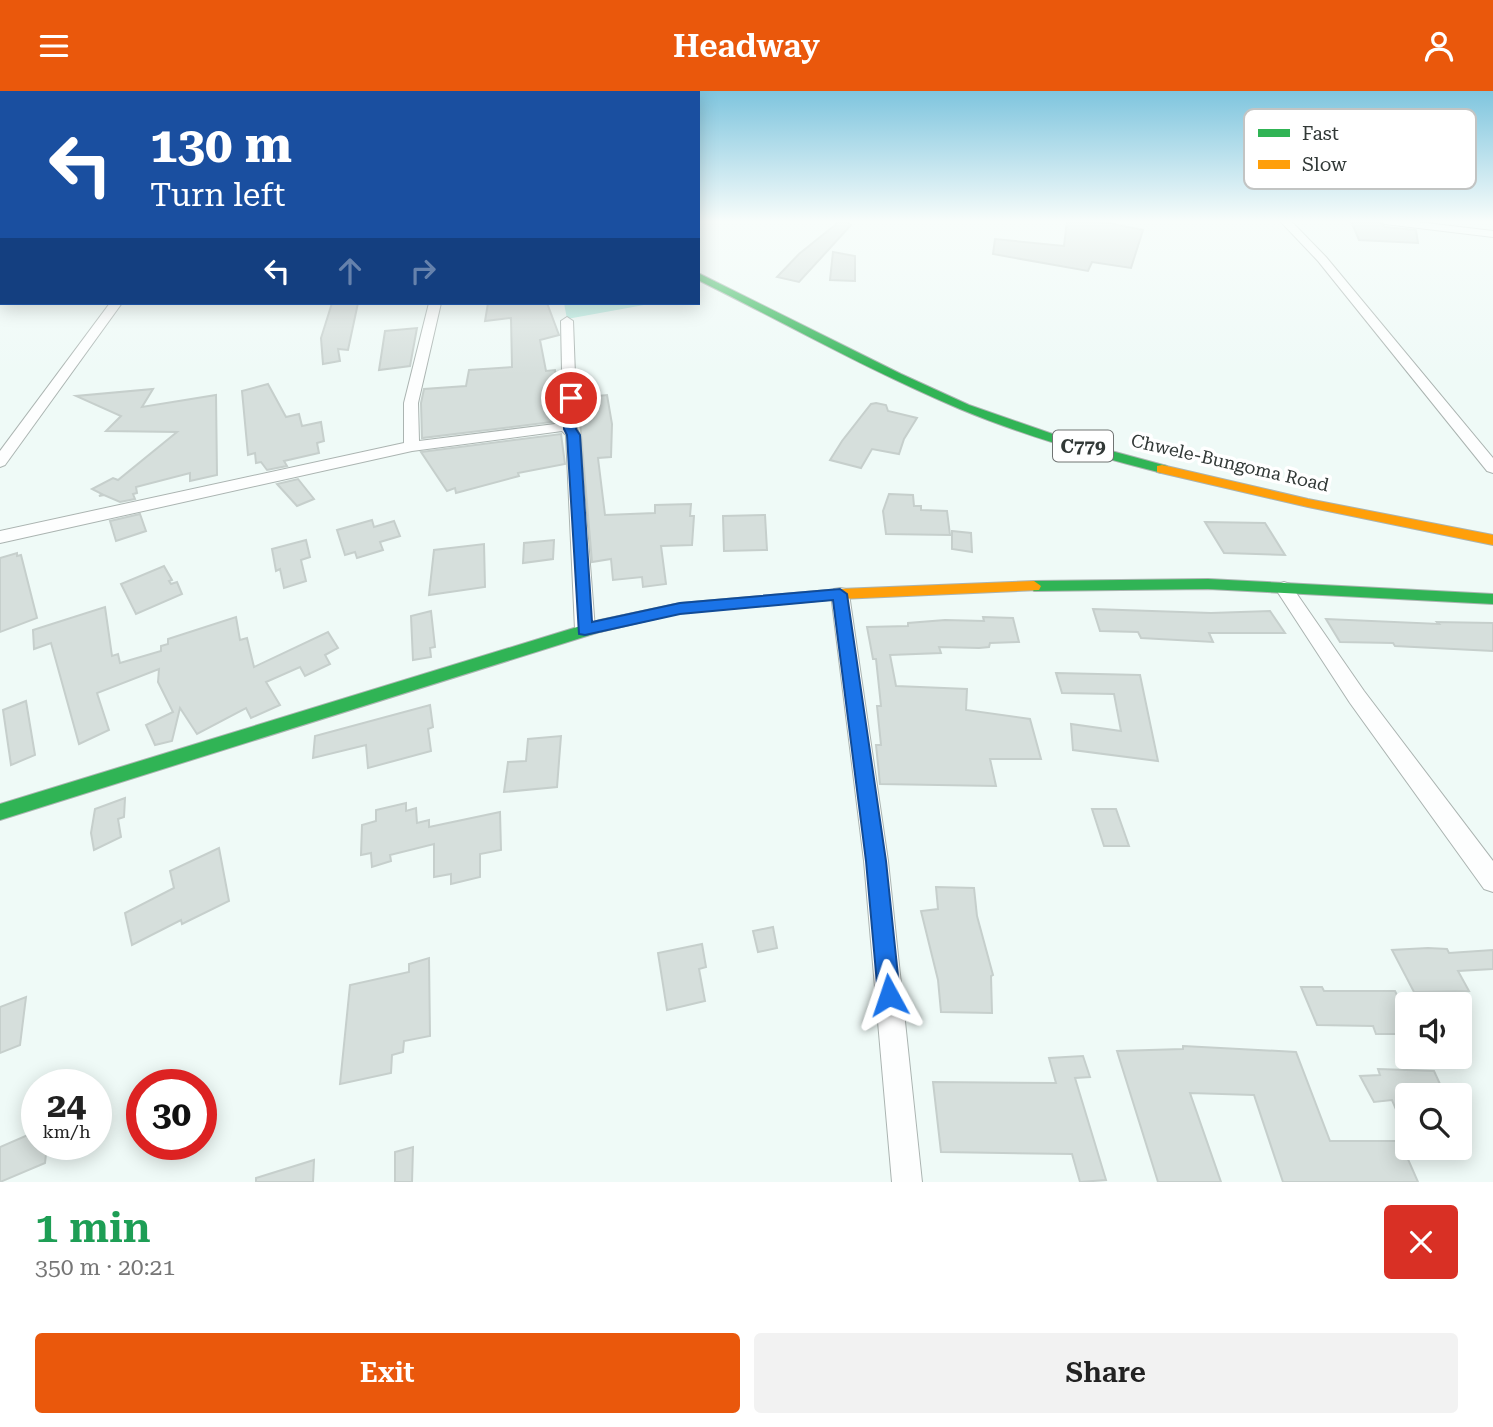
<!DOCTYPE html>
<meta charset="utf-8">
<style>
body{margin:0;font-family:"Roboto Serif",serif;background:#f2f2f2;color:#222;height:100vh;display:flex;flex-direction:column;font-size:26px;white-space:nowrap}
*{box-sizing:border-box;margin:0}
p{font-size:23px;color:#767676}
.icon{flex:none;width:38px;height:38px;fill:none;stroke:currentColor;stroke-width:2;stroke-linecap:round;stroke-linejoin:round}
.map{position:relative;height:1091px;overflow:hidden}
.details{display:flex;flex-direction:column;background:#fff;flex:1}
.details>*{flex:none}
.hud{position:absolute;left:0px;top:0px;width:700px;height:214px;box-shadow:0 4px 18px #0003;background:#1a4fa0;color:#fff;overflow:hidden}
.buttons{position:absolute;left:1395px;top:901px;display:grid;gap:14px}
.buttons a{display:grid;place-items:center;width:77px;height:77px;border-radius:7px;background:#fff;box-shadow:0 4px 18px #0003;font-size:35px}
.speed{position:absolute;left:21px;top:978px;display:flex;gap:14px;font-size:35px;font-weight:700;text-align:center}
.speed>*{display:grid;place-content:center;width:91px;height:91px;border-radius:50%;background:#fff;box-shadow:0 4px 18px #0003;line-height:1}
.speed small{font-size:18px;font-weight:400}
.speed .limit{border:10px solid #d22;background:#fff;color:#111}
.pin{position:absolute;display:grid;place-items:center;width:60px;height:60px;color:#fff;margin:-30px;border:4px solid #fff;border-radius:50%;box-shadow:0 2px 7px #0007}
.me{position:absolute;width:77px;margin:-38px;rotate:355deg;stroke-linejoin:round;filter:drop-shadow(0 0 5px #0008)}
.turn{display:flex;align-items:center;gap:24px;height:147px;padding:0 35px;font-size:32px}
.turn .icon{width:91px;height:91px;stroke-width:2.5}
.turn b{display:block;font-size:49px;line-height:60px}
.lanes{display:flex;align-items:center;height:66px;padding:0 35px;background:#0003;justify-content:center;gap:35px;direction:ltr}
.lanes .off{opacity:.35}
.round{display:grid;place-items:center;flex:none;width:74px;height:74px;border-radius:7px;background:#f2f2f2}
.overview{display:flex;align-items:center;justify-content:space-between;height:119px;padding:0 35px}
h1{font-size:42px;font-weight:600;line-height:52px;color:#1e9e55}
.button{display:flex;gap:14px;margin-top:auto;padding:14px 35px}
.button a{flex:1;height:80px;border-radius:7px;background:#ea580c;color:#fff;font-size:28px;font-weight:600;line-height:80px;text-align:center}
.button a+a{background:#f2f2f2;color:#222}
header{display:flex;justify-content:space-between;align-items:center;height:91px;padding:0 35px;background:#ea580c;color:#fff;font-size:32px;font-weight:600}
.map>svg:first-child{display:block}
</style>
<header><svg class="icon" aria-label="menu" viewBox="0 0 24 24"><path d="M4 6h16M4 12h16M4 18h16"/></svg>Headway<svg class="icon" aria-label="person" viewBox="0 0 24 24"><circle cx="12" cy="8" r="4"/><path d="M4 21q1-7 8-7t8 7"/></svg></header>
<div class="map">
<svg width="1493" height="1091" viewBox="0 0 1493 1091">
<rect width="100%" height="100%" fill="#effaf7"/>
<path fill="#b7ede2" d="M 564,212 L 655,212 L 567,228 Z"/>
<g fill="#d6dfdc" stroke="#c6cfcc" stroke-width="2">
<path d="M 840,130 L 847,130 L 851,134 L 799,191 L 777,186 L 799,163 Z"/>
<path d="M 1067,130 L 1109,132 L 1143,139 L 1131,177 L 1092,171 L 1088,180 L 993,163 L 995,148 L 1064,155 Z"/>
<path d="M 1351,130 L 1378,130 L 1385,136 L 1416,139 L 1418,152 L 1359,149 Z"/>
<path d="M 833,161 L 855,165 L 855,190 L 830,189 Z"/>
<path d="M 332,212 L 358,212 L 348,259 L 338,258 L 340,270 L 323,273 L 321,247 Z"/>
<path d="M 488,212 L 547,212 L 559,244 L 540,249 L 546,280 L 555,279 L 560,330 L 422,347 L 421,312 L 424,298 L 466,295 L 469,279 L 512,276 L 511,227 L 485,230 Z"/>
<path d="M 417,237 L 410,275 L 379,279 L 385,240 Z"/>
<path d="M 268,293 L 286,326 L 299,323 L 302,335 L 321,331 L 324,350 L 317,352 L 319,362 L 284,370 L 287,375 L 267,379 L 261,371 L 256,372 L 255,362 L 248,364 L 242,300 Z"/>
<path d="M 153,298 L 142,316 L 216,304 L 217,384 L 190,390 L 190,382 L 136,396 L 137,402 L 133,403 L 135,408 L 120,411 L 104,404 L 99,405 L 102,403 L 92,398 L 113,387 L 118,389 L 177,341 L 106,340 L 121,325 L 76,305 Z"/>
<path d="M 607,304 L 612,333 L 611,366 L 598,367 L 605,424 L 655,422 L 655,414 L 691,413 L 690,425 L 694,425 L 692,454 L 661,455 L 666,493 L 643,496 L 642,486 L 613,489 L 611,468 L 592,471 L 578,307 Z"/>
<path d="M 876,312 L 886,314 L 888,320 L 917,327 L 904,348 L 899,363 L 872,358 L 861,377 L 830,369 L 842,350 L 871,313 Z"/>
<path d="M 561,343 L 565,373 L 518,382 L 519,385 L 456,402 L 455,397 L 447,400 L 421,361 Z"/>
<path d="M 298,388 L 314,408 L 297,415 L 277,393 Z"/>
<path d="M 889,403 L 913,404 L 914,415 L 921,415 L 921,419 L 947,420 L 950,444 L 886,443 L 883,420 Z"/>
<path d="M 140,423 L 146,440 L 116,450 L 110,430 Z"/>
<path d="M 765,424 L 767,459 L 724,460 L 723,425 Z"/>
<path d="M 372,429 L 374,436 L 394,430 L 400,445 L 380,451 L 383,459 L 357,467 L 355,461 L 345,464 L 337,439 Z"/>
<path d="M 1205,431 L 1265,432 L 1285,464 L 1224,462 Z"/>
<path d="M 952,440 L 971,442 L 972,461 L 952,458 Z"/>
<path d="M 306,449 L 310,466 L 301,469 L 306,490 L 284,497 L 280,478 L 276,480 L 272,458 Z"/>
<path d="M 554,449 L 553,468 L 523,472 L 524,452 Z"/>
<path d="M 484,453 L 485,496 L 429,504 L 434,459 Z"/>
<path d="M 17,462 L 17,465 L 21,464 L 37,527 L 0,541 L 0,467 Z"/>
<path d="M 164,475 L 172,489 L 169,490 L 171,493 L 177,491 L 182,503 L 136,523 L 121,493 Z"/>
<path d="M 105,516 L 112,565 L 118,563 L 120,572 L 161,560 L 161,555 L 168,553 L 168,548 L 236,526 L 240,549 L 247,547 L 254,576 L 328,541 L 338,557 L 325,564 L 330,573 L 305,585 L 300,576 L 266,591 L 280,614 L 251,627 L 246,617 L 197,643 L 180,617 L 172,650 L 155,654 L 146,634 L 173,621 L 158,591 L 159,578 L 97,602 L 109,639 L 79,653 L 51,552 L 34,558 L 33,539 Z"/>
<path d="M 1093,518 L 1211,522 L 1270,520 L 1285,542 L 1209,542 L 1213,551 L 1141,547 L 1138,541 L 1100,540 Z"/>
<path d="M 431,520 L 435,556 L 430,557 L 431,566 L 413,569 L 411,525 Z"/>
<path d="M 983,526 L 1013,527 L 1019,551 L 990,552 L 989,556 L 979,557 L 939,556 L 941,562 L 890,564 L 896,595 L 967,598 L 966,619 L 1030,628 L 1041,668 L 990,668 L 996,695 L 880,693 L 876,654 L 881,654 L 877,615 L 881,615 L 876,568 L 873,568 L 867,536 L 908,535 L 908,532 L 945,529 L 984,530 Z"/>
<path d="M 1326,528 L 1439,533 L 1437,531 L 1493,532 L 1493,560 L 1395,555 L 1393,552 L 1340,551 Z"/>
<path d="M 1056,582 L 1140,584 L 1158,670 L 1073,659 L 1071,633 L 1121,640 L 1114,603 L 1062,602 Z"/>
<path d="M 26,610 L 35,664 L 11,674 L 3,619 Z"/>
<path d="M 430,614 L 433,636 L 428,638 L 431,660 L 368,677 L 366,654 L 313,667 L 315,645 Z"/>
<path d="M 561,645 L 557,696 L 504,701 L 508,671 L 526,670 L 528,648 Z"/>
<path d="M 125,707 L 124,726 L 118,728 L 121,746 L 94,759 L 91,742 L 95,718 Z"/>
<path d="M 406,712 L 406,720 L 416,717 L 417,732 L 429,729 L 429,736 L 500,721 L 501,759 L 480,763 L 480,786 L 451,793 L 451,783 L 434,786 L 434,753 L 390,764 L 391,770 L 372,776 L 371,762 L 361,764 L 362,734 L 376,730 L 376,719 Z"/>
<path d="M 1092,718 L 1116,718 L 1129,755 L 1104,755 Z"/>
<path d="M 219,757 L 229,810 L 182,833 L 181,829 L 132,854 L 125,822 L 174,797 L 170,780 Z"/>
<path d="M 936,796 L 974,797 L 977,825 L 993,884 L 991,885 L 992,922 L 941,921 L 938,889 L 921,820 L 938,818 Z"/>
<path d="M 773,836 L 777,857 L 758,861 L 753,840 Z"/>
<path d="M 702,853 L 706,876 L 699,878 L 705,910 L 667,919 L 658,862 Z"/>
<path d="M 1428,857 L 1447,858 L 1449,862 L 1493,859 L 1493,878 L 1458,880 L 1469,900 L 1414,901 L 1392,859 Z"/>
<path d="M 429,867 L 430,945 L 404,950 L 403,961 L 392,964 L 391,982 L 340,993 L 350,894 L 409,881 L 409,873 Z"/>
<path d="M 1301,896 L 1322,896 L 1324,900 L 1395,900 L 1407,925 L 1407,943 L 1376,943 L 1373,935 L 1317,934 Z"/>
<path d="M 26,906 L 20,954 L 0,962 L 0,916 Z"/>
<path d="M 1183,955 L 1296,961 L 1330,1050 L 1400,1050 L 1418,1091 L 1283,1091 L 1254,1004 L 1190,1002 L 1221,1091 L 1158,1091 L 1117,960 L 1183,958 Z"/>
<path d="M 1083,965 L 1090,986 L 1075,987 L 1106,1089 L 1080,1091 L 1072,1063 L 941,1061 L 933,991 L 1056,992 L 1049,967 Z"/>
<path d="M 1378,978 L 1434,980 L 1445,1004 L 1407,1004 L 1407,1044 L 1392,1009 L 1374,1011 L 1360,985 L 1380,984 Z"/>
<path d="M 37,1040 L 37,1054 L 47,1054 L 45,1072 L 0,1091 L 0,1056 Z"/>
<path d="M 413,1056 L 412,1091 L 395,1091 L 395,1061 Z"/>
<path d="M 314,1069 L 313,1091 L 256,1091 L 256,1087 Z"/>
</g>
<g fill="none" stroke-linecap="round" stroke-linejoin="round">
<defs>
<g id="street">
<path d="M 1280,130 L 1291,130 L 1326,166 L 1493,367 L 1493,382 L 1487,380 L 1318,170 Z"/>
<path d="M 1380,130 L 1409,130 L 1493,140 L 1493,146 L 1385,133 Z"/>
<path d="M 110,212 L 122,212 L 5,374 L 0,376 L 0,360 Z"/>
<path d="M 429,212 L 441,212 L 418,312 L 419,350 L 563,332 L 561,230 L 567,226 L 573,230 L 577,338 L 580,344 L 595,538 L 592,543 L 578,543 L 575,538 L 566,344 L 562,340 L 412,360 L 0,452 L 0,440 L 404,352 L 404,312 Z"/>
<path d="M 1284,491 L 1290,493 L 1364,600 L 1493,770 L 1493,801 L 1484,798 L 1350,612 L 1275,497 L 1278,493 Z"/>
<path d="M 840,497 L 846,498 L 849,503 L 888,770 L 922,1091 L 892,1091 L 864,770 L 831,503 L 834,498 Z"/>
</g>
<g id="fast">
<path d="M 698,182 L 901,283 L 969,314 L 1067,348 L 1167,375 L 1168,378 L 1162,382 C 1094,365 1025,345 960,318 C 870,280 785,232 698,189 Z"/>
<path d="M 1208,488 L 1493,503 L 1493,513 L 1208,498 L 1034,500 L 1027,495 L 1034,490 Z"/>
<path d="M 600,529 L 606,531 L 608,535 L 606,539 L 0,729 L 0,713 Z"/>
</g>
<g id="slow">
<path d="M 1162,374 L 1308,408 L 1493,444 L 1493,454 L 1308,416 L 1157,381 L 1157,375 Z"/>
<path d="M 1034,490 L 1041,495 L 1039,499 L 840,508 L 680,522 L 600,541 L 592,535 L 600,529 L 680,512 L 840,498 Z"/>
</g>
</defs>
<use href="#street" stroke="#abb4b1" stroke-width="2"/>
<use href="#fast" stroke="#abb4b1" stroke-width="2"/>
<use href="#slow" stroke="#abb4b1" stroke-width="2"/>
<use href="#street" fill="#fdfefe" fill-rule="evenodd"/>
<use href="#fast" fill="#30b455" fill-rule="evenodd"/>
<use href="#slow" fill="#ff9f0a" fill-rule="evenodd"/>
</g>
<linearGradient id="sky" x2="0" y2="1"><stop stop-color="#7fc5de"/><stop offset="0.46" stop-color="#f8fdfb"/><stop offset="1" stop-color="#f8fdfb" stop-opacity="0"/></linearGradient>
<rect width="1493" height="283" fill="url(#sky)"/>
<path fill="#1a73e8" stroke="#114b97" stroke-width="2" d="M 571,303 L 577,307 L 576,338 L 580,344 L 592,531 L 680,512 L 840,498 L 847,503 L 886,770 L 900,904 L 897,912 L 889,915 L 881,912 L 878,904 L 866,770 L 833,509 L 680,523 L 585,544 L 579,543 L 567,344 L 564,338 L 565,307 Z"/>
<g text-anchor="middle" stroke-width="7" stroke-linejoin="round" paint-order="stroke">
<g font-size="18" fill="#323937" stroke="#fff">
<text transform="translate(1230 372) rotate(13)" y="6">Chwele-Bungoma Road</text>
</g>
<rect fill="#fff" stroke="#707473" stroke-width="2" x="1053" y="339.5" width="60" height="31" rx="5"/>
<g font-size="19" font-weight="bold" fill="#323937">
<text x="1083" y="362">C779</text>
</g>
</g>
<rect x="1244" y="18" width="232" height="80" rx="10" fill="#fff" stroke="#c2c4c3" stroke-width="2"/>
<rect x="1258" y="38" width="32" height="8" fill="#30b455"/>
<rect x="1258" y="69" width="32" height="9" fill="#ff9f0a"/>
<g font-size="19" fill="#323937">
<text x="1302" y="49">Fast</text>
<text x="1302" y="80">Slow</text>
</g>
</svg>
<div class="buttons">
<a><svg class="icon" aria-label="sound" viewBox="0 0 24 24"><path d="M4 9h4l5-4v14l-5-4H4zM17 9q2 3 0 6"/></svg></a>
<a><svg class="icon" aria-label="search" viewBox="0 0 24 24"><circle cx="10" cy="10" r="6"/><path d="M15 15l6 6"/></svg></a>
</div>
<div class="speed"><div>24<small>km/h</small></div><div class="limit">30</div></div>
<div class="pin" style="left:571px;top:307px;background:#d93025"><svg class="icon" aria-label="arrive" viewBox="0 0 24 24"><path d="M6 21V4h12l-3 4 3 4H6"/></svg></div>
<svg class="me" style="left:889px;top:904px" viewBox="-20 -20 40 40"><path d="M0-17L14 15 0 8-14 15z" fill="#1a73e8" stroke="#fff" stroke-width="4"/></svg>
<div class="hud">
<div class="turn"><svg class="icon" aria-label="left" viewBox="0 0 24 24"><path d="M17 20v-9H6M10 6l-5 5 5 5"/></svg><div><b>130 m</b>Turn left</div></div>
<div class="lanes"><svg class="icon" aria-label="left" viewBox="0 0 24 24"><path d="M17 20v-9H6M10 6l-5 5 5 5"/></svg><svg class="icon off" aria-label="ahead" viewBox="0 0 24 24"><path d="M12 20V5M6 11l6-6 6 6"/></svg><svg class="icon off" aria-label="right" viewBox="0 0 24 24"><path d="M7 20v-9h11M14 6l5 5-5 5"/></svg></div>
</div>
</div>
<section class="details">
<div class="overview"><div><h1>1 min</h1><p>350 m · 20:21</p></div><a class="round" style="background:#d93025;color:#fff"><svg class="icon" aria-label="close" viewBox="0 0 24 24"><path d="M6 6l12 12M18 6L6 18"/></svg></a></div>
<div class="button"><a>Exit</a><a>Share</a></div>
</section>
